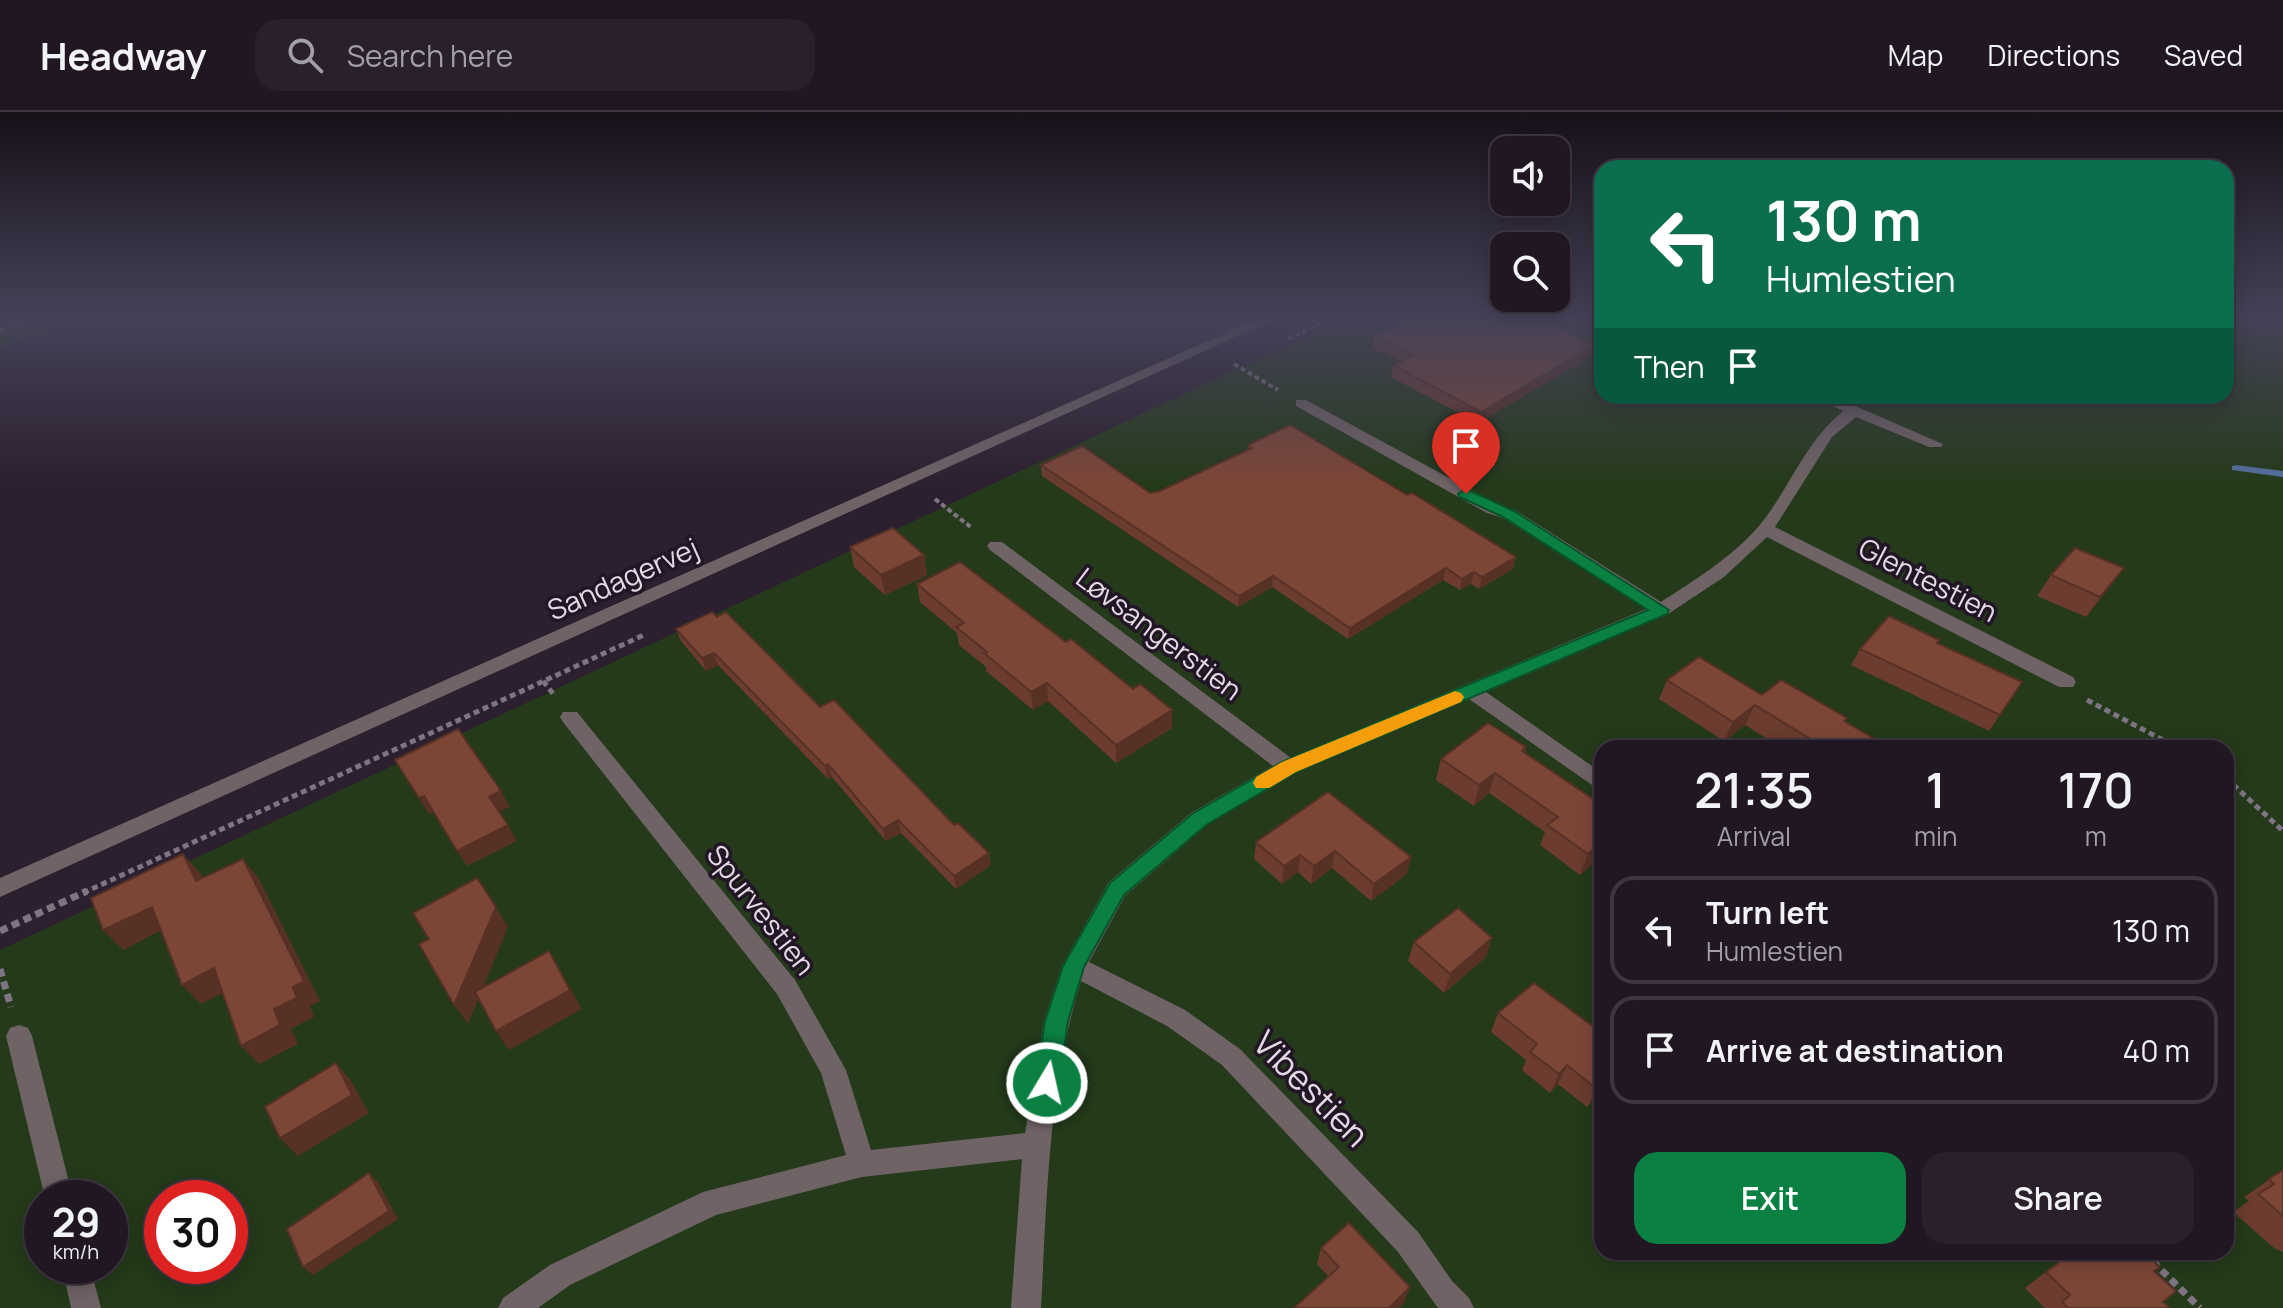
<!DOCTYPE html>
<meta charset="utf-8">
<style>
body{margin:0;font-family:Manrope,sans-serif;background:#29202b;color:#f1f3f6;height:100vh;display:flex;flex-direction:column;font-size:30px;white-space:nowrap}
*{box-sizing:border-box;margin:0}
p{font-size:26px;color:#a29fa6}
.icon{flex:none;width:44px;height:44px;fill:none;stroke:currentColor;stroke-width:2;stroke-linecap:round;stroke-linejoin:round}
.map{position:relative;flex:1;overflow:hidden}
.drawer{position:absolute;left:1594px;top:628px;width:640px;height:520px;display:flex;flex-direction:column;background:#211723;border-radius:24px;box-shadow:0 4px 20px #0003,0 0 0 2px #3e3641}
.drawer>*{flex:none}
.top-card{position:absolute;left:1594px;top:48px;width:640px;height:244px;border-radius:24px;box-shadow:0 4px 20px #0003,0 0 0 2px #3e3641;background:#0b6e4f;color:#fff;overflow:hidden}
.fabs{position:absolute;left:1490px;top:24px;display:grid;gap:16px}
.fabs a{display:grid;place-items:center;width:80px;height:80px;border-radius:16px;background:#211723;box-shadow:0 4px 20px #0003,0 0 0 2px #3e3641;font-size:40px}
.speed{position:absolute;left:24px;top:1068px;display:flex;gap:16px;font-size:40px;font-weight:700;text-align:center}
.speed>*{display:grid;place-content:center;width:104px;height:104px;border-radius:50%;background:#211723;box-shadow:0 4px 20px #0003,0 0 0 2px #3e3641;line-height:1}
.speed small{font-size:20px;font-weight:400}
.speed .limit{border:12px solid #d22;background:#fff;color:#111}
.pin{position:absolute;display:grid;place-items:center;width:68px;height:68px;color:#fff;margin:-82px -34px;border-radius:50% 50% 50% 0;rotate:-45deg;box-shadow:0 0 8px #0007}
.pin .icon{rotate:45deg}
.me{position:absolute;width:88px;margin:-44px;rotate:9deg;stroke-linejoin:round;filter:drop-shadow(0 0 6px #0008)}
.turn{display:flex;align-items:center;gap:28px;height:168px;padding:0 40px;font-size:36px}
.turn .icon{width:104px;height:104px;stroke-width:2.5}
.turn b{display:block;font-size:56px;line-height:68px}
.then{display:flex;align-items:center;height:76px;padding:0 40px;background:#0003;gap:16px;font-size:30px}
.eta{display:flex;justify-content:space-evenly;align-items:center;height:136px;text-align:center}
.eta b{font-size:48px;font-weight:600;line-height:56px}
.button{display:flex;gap:16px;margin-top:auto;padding:16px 40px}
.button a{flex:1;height:92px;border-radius:24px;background:#0b8043;color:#fff;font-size:32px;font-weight:600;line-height:92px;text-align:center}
.button a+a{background:#29202b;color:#f1f3f6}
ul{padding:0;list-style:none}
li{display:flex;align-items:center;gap:24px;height:108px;margin:0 16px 12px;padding:0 24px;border:4px solid #3e3641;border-radius:24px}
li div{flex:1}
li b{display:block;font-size:30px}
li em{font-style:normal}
header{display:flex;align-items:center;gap:48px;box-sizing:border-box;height:112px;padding:0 40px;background:#211723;border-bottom:2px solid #3e3641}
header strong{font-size:38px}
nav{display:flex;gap:44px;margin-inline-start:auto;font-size:28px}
.search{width:560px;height:72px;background:#29202b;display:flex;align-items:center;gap:20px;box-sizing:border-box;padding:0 28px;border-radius:24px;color:#a29fa6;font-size:30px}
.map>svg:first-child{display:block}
</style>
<header>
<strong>Headway</strong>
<div class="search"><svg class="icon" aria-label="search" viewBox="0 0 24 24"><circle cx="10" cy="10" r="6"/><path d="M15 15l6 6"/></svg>Search here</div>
<nav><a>Map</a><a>Directions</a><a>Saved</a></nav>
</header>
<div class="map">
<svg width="2283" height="1196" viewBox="0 0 2283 1196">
<rect width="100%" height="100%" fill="#2c1f2f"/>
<g fill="#243a1a" fill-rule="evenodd">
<path d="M 0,207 L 84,207 L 0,235 Z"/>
<path d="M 1344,207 L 1602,207 L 1602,284 L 2226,284 L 2226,207 L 2283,207 L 2283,1196 L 0,1196 L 0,838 ZM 1602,636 L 2226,636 L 2226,1140 L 1602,1140 ZM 42,1086 L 110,1086 L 110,1154 L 42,1154 ZM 162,1086 L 230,1086 L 230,1154 L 162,1154 Z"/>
</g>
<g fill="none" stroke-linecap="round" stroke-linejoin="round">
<path fill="#546f9c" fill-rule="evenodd" d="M 2236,353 L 2283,359 L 2283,365 L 2232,358 L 2232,354 Z"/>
<g stroke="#7f7482" stroke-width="4" stroke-dasharray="5 3" stroke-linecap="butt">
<path d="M 0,219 L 30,207"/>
<path d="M 1288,227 L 1331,207"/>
<path d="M 1234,252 L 1278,278"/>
<path d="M 935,387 L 972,416"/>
</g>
<g stroke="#7f7482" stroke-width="5" stroke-dasharray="6 4" stroke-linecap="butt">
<path d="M 543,569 L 555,584"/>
<path d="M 2087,588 L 2178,636"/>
<path d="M 2226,666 L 2283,719"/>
<path d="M 83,781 L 646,522"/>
</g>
<g stroke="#7f7482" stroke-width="7" stroke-dasharray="8 5" stroke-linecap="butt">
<path d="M 0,819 L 87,779"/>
<path d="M 0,857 L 11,895"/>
<path d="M 2143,1140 L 2200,1196"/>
</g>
<g fill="#6f6365" fill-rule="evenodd">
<path d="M 1257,207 L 1275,207 L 0,785 L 0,766 Z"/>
<path d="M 1812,284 L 1832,284 L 1943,332 L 1941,335 L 1929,335 L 1856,305 L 1832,325 L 1775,415 L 2073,565 L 2076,570 L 2073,575 L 2059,575 L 1767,425 L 1724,465 L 1668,502 L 1486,580 L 1602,661 L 1602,680 L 1469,587 L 1296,660 L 1207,713 L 1125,784 L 1089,850 L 1185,898 L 1240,937 L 1418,1120 L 1452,1169 L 1469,1186 L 1474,1196 L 1438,1196 L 1398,1140 L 1222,953 L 1167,914 L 1081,869 C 1048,974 1047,1087 1041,1196 L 1011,1196 L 1022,1047 L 862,1065 L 716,1103 L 570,1173 L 538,1196 L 498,1196 L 503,1186 L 550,1153 L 703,1080 L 846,1043 L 821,961 L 777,882 L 563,610 L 560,605 L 563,600 L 577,600 L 795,868 L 846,958 L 871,1038 L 1025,1021 L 1044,909 L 1062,854 L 1109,770 L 1191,701 L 1273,654 L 990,438 L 987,434 L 990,430 L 1002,430 L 1291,646 L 1646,497 L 1503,406 L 1487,401 L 1296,294 L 1296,288 L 1306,288 L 1499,393 L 1515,398 L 1661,490 C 1695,468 1732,445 1759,414 C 1791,375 1802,334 1843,299 Z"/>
<path d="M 19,913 L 28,916 L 32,924 L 73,1086 L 45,1086 L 6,924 L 10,916 Z"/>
<path d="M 62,1154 L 90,1154 L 101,1196 L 71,1196 Z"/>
</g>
</g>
<g fill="#6b3c2f">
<path d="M 1374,224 L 1591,244 L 1478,311 L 1391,265 L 1393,253 L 1401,249 L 1373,236 Z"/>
<path d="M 1248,333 L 1407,383 L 1516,445 L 1513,457 L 1479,477 L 1471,472 L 1460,478 L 1443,468 L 1348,527 L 1272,475 L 1238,495 L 1042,364 L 1041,353 L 1150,381 L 1160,379 L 1248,338 Z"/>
<path d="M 850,435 L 924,443 L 927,463 L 885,483 L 854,455 Z"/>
<path d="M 2051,463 L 2109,476 L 2086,505 L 2037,484 Z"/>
<path d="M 917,472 L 1066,530 L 1133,577 L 1172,598 L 1172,616 L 1116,651 L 1048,589 L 1033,598 L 986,559 L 986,555 L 959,533 L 957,521 L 920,490 Z"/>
<path d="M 676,517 L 820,595 L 991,753 L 956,777 L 901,721 L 886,729 L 832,665 L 828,667 L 718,553 L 706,559 L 681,529 Z"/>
<path d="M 1937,531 L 2022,570 L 1989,619 L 1851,553 L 1860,537 Z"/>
<path d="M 1667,568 L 1762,583 L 1845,609 L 1890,636 L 1782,636 L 1745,613 L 1724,629 L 1659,587 Z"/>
<path d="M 1526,635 L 1525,640 L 1602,743 L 1580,763 L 1540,733 L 1545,720 L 1489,681 L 1474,694 L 1436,668 L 1441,647 Z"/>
<path d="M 1328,680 L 1407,762 L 1371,789 L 1332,756 L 1311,772 L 1298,760 L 1282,772 L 1254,747 L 1256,730 Z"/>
<path d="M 1414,830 L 1486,845 L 1444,881 L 1408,849 Z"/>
<path d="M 1498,901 L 1602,978 L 1587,995 L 1558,972 L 1550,981 L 1522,958 L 1526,948 L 1491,920 Z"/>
<path d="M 2283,1058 L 2283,1140 L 2274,1136 L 2233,1100 L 2249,1089 L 2244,1085 Z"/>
<path d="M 1321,1136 L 1404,1191 L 1328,1164 L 1317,1152 Z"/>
<path d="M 2071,1140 L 2154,1159 L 2163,1190 L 2170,1196 L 2045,1196 L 2025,1176 Z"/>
</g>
<g fill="#573126">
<path d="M 1594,233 L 1591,244 L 1478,311 L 1481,300 Z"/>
<path d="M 924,443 L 927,463 L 885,483 L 881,463 Z"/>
<path d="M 1516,445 L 1513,457 L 1479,477 L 1482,465 Z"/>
<path d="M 1446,456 L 1443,468 L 1348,527 L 1350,516 Z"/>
<path d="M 2124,456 L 2109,476 L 2086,505 L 2100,485 Z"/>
<path d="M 1474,460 L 1471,472 L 1460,478 L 1462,467 Z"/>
<path d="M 1273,464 L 1272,475 L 1238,495 L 1239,484 Z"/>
<path d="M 714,541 L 718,553 L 706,559 L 702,546 Z"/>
<path d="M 1047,571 L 1048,589 L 1033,598 L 1031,580 Z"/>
<path d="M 1755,593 L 1745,613 L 1724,629 L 1733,610 Z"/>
<path d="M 1172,598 L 1172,616 L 1116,651 L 1116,633 Z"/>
<path d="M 828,652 L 832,665 L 828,667 L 825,654 Z"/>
<path d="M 1495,661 L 1489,681 L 1474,694 L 1479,673 Z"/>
<path d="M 501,679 L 510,695 L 498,700 L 489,685 Z"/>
<path d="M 424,684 L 433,700 L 429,702 L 419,686 Z"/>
<path d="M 898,708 L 901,721 L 886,729 L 883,717 Z"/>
<path d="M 508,713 L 517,729 L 467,754 L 457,739 Z"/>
<path d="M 1602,730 L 1602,743 L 1580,763 L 1588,742 Z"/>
<path d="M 1335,739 L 1332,756 L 1311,772 L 1314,754 Z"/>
<path d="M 989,741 L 991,753 L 956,777 L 954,764 Z"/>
<path d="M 183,742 L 201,762 L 214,789 L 196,769 Z"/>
<path d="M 1300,743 L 1298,760 L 1282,772 L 1284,754 Z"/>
<path d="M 1411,745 L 1407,762 L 1371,789 L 1374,772 Z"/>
<path d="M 243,747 L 259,767 L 320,889 L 310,894 L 314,905 L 291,917 L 298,932 L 259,952 L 241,934 L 274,897 Z"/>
<path d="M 152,795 L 170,814 L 123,838 L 103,818 Z"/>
<path d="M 496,795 L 508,815 L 468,912 L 454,893 Z"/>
<path d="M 1492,826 L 1486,845 L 1444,881 L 1450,862 Z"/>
<path d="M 549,839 L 582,897 L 509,938 L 496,919 Z"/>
<path d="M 214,856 L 232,876 L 201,892 L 182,873 Z"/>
<path d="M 336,951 L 352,970 L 369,1001 L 298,1044 L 280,1026 Z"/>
<path d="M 1567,953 L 1558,972 L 1550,981 L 1559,962 Z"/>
<path d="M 1602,971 L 1602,978 L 1587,995 L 1597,977 Z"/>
<path d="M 369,1061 L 378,1070 L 398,1107 L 313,1163 L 303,1155 Z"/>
<path d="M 1410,1175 L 1404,1191 L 1399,1196 L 1389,1196 Z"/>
</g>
<g fill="#7c4637" stroke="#573126" stroke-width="2">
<path d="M 1410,207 L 1540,207 L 1594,233 L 1481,300 L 1393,253 L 1414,243 L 1374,224 Z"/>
<path d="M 1290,313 L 1407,383 L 1412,381 L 1516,445 L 1482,465 L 1474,460 L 1462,467 L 1446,456 L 1350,516 L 1273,464 L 1239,484 L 1041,353 L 1082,334 L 1150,381 L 1160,379 L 1252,336 L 1248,333 Z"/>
<path d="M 893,416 L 924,443 L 881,463 L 850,435 Z"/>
<path d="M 2075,436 L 2124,456 L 2100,485 L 2051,463 Z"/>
<path d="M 960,450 L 1066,530 L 1071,527 L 1133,577 L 1140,572 L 1172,598 L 1116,633 L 1047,571 L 1031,580 L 984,541 L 987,540 L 956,515 L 964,511 L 917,472 Z"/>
<path d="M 712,500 L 717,505 L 726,500 L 820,595 L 834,588 L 954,713 L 958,711 L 989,741 L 954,764 L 898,708 L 883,717 L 828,652 L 825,654 L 714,541 L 702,546 L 676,517 Z"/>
<path d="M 1889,504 L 1939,528 L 1937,531 L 2022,570 L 2000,603 L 1860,537 Z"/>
<path d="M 1699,545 L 1762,583 L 1781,568 L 1847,606 L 1844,609 L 1890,636 L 1825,636 L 1755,593 L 1733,610 L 1667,568 Z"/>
<path d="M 1488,611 L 1526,635 L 1522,639 L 1602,693 L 1602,730 L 1588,742 L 1547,713 L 1558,705 L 1495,661 L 1479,673 L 1441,647 Z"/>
<path d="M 458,617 L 501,679 L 489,685 L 508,713 L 457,739 L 424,684 L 419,686 L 395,648 Z"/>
<path d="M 1328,680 L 1411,745 L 1374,772 L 1335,739 L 1314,754 L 1300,743 L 1284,754 L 1256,730 Z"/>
<path d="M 183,742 L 196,769 L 243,747 L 304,869 L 293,875 L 297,886 L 274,897 L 280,913 L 241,934 L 214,856 L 182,873 L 152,795 L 103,818 L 91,786 Z"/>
<path d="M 477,766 L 496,795 L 454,893 L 419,832 L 429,827 L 413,801 Z"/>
<path d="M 1458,796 L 1492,826 L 1450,862 L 1414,830 Z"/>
<path d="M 549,839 L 570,878 L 496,919 L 475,880 Z"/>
<path d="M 1534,871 L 1602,921 L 1602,971 L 1597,977 L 1567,953 L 1559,962 L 1530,940 L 1537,932 L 1498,901 Z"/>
<path d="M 336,951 L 352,983 L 280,1026 L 265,995 Z"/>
<path d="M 2283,1058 L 2283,1104 L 2258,1082 L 2274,1072 L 2269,1067 Z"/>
<path d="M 369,1061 L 389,1099 L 303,1155 L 287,1117 Z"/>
<path d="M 1349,1111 L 1410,1175 L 1389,1196 L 1294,1196 L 1339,1155 L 1321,1136 Z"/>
<path d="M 2072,1140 L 2143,1140 L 2160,1155 L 2154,1159 L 2176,1179 L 2163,1190 L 2170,1196 L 2068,1196 L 2062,1190 L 2070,1183 L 2046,1160 Z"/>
</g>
<linearGradient id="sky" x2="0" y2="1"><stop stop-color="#18111a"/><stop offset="0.55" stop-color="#454258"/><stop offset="1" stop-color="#454258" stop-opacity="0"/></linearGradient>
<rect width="2283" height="374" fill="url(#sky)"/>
<path fill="#0b8043" stroke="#07532c" stroke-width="2" d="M 1466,377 L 1514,399 L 1669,498 L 1667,502 L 1296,660 L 1206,713 L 1124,783 L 1084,855 L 1068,909 L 1059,971 L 1055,978 L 1047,982 L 1038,978 L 1035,971 L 1045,909 L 1063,854 L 1110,771 L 1192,702 L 1282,650 L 1648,498 L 1503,405 L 1460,385 L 1458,382 Z"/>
<path fill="#f59e0b" d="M 1455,579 L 1461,581 L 1464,585 L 1461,590 L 1296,660 L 1269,676 L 1256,676 L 1253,671 L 1256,665 L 1282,650 Z"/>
<g text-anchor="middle" stroke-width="7" stroke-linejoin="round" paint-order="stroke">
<g font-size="28" fill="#e3dae5" stroke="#221526">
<text transform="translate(623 467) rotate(-24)" y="10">Sandagervej</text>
<text transform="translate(1928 468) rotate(27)" y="10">Glentestien</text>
<text transform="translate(1159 522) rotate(37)" y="10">Løvsangerstien</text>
<text transform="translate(761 798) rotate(52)" y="10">Spurvestien</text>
</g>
<g font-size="34" fill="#e3dae5" stroke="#221526">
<text transform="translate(1311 977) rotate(45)" y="12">Vibestien</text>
</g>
</g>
</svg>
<div class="fabs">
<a><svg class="icon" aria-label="sound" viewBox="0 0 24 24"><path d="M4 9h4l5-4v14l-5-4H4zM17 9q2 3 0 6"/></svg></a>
<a><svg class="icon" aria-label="search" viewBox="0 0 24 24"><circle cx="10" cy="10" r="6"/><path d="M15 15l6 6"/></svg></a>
</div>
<div class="speed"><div>29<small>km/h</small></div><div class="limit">30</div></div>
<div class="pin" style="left:1466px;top:382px;background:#d93025"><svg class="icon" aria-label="arrive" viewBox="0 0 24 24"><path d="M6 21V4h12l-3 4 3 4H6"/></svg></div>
<svg class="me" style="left:1047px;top:971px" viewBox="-20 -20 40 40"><circle r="17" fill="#0b8043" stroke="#fff" stroke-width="3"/><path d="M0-11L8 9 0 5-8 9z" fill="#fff"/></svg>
<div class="top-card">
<div class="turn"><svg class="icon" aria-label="left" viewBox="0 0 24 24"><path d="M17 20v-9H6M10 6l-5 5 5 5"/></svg><div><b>130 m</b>Humlestien</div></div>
<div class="then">Then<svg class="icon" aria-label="arrive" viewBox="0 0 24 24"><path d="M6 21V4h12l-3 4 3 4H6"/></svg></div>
</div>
<section class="drawer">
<div class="eta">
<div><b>21:35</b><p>Arrival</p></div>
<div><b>1</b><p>min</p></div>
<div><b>170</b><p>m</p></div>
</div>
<ul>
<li><svg class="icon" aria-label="left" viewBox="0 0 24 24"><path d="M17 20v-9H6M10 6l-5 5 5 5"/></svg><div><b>Turn left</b><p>Humlestien</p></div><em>130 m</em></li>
<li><svg class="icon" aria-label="arrive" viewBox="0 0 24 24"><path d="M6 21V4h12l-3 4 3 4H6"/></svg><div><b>Arrive at destination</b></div><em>40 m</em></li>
</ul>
<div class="button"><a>Exit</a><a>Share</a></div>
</section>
</div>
